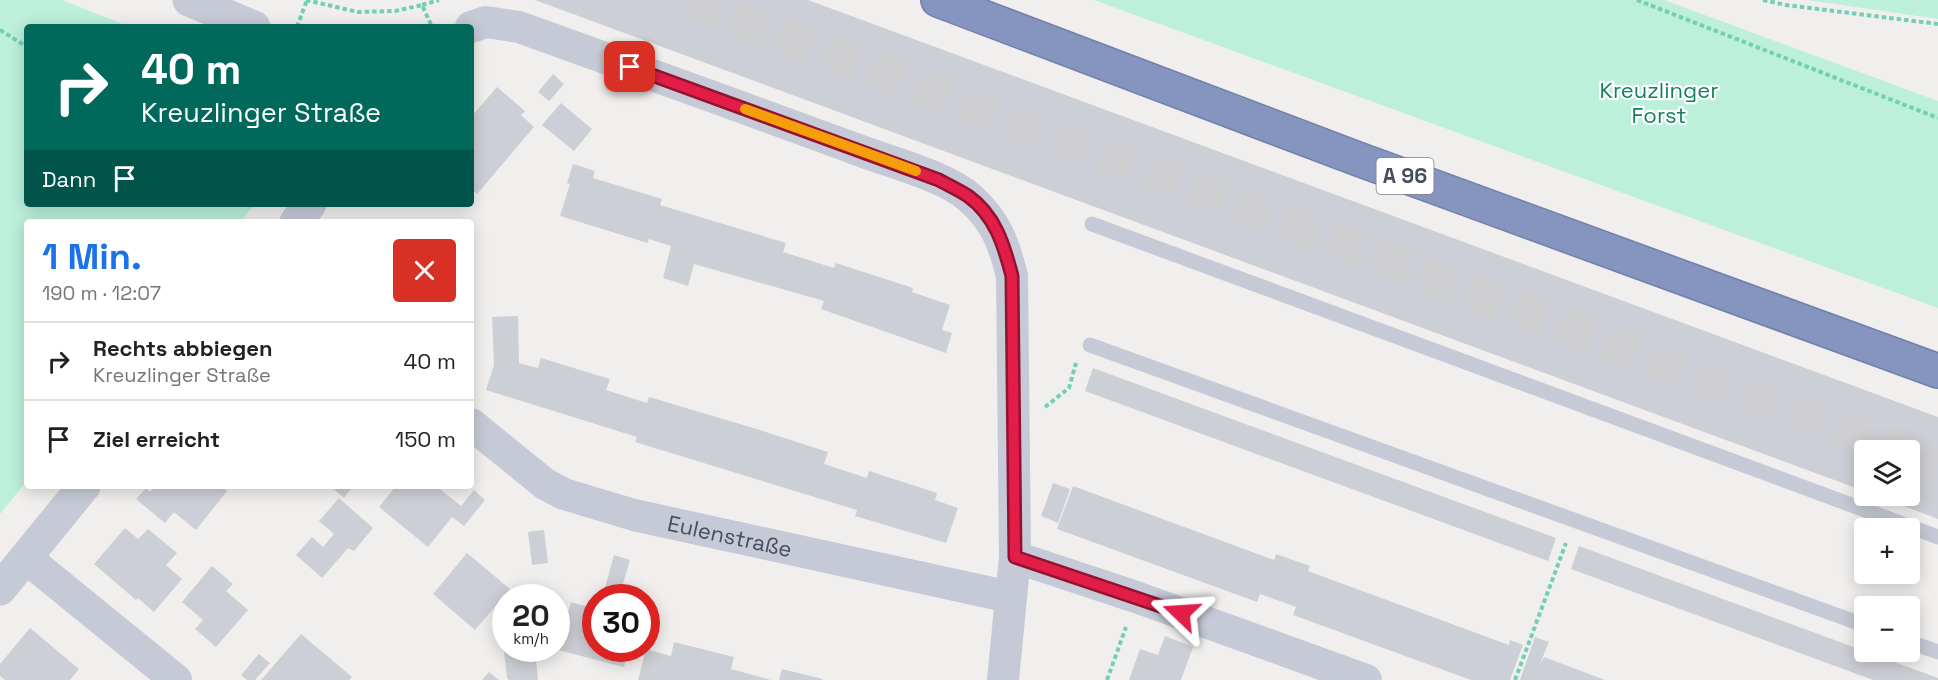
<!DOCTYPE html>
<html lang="de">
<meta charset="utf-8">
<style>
body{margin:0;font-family:"Space Grotesk",sans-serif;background:#f6f6f6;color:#222;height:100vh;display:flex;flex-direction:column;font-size:22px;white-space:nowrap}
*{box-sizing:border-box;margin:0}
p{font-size:20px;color:#767676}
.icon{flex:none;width:33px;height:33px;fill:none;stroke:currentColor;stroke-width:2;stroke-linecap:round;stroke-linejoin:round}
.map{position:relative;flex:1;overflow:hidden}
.panel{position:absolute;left:24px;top:219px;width:450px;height:270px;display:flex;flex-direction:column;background:#fff;border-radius:6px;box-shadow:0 3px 15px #0003}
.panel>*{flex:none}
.banner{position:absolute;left:24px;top:24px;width:450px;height:183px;border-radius:6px;box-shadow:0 3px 15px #0003;background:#00695c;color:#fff;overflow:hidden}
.controls{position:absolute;left:1854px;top:440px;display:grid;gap:12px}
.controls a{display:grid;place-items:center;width:66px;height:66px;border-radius:6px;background:#fff;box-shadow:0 3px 15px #0003;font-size:30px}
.speed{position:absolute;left:492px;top:584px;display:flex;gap:12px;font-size:30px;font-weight:700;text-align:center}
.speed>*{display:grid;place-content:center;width:78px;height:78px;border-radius:50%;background:#fff;box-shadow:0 3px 15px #0003;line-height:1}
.speed small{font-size:15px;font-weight:400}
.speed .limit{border:9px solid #d22;background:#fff;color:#111}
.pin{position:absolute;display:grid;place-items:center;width:51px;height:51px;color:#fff;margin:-26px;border-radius:12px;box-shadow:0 3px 9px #0006}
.me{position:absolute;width:66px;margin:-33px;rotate:290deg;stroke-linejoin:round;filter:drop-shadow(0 0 4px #0008)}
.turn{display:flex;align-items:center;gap:21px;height:126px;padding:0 18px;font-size:27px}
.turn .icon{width:78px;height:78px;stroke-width:2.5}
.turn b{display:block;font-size:42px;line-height:51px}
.then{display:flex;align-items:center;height:57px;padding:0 18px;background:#0003;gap:12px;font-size:22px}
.round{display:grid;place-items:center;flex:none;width:63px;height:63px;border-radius:6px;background:#f6f6f6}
.overview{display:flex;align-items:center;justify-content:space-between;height:102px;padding:0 18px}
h1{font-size:36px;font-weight:600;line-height:45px;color:#1a73e8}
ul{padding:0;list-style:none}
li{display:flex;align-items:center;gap:18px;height:78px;padding:0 18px;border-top:2px solid #e0e0e0}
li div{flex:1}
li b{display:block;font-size:22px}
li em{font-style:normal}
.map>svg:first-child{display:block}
</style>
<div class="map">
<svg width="1938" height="680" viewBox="0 0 1938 680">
<rect width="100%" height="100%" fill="#f1efee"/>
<g fill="#bcf0da">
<path d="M 0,0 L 62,0 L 130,27 L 27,27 L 27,204 L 255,204 L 240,222 L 27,222 L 27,481 L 0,514 Z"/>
<path d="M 1094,0 L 1664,0 L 1938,101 L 1938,308 Z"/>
<path d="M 1807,0 L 1938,0 L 1938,19 Z"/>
</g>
<g fill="#cdcfd6">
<path d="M 535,0 L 808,0 L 1938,417 L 1938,519 L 1875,495 L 1910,495 L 1910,450 L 1864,450 L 1864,491 Z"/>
<path d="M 553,74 L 564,84 L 549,101 L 538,92 Z"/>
<path d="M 497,87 L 525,111 L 521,115 L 534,127 L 477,194 L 471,189 L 471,117 Z"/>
<path d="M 561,103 L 592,129 L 574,151 L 542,125 Z"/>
<path d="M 573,164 L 595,171 L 593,178 L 662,199 L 660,205 L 786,243 L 783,252 L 834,268 L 836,263 L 913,288 L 912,292 L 950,305 L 942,330 L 952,333 L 946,353 L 821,309 L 824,301 L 694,264 L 688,286 L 663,278 L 671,246 L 649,239 L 648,243 L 560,216 L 570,184 L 567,183 Z"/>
<path d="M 518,316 L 519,363 L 538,368 L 541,358 L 610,379 L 606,390 L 647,403 L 649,397 L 760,430 L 828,452 L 824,464 L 867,478 L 869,471 L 937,493 L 935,500 L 958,508 L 946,543 L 855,516 L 857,510 L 635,442 L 637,437 L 486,390 L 494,365 L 492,317 Z"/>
<path d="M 1093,368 L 1556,538 L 1548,561 L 1085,391 Z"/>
<path d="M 1053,483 L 1070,489 L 1058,523 L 1041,516 Z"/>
<path d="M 155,486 L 221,486 L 227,491 L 196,530 L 174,512 L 165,523 L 136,499 L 146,488 L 150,492 Z"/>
<path d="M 330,486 L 353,486 L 344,498 Z"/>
<path d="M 396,486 L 436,486 L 461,506 L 474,490 L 485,500 L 464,526 L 452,517 L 428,547 L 379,507 Z"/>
<path d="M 1073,486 L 1274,560 L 1276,554 L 1310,566 L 1308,571 L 1509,645 L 1510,640 L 1523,645 L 1510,680 L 1471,680 L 1293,615 L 1296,607 L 1260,594 L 1257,602 L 1057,529 Z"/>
<path d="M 339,498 L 373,528 L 354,551 L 348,548 L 322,578 L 296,555 L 312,537 L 323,547 L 334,534 L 319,521 Z"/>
<path d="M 125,528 L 138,539 L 148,529 L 177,553 L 166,565 L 182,579 L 154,612 L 138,598 L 136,600 L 94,564 Z"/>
<path d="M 544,530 L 548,563 L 532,565 L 528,532 Z"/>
<path d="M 1579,546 L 1938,678 L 1938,680 L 1873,680 L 1571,569 Z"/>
<path d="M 467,553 L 510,589 L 475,630 L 433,594 Z"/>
<path d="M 614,555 L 630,560 L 619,597 L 608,597 L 603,595 Z"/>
<path d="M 212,566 L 233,584 L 226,591 L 248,610 L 216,647 L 195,629 L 203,620 L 182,602 Z"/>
<path d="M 571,602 L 596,609 L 596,648 L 629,648 L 624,667 L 558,650 Z"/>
<path d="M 30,628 L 79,669 L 70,680 L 5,680 L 0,676 L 0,664 Z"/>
<path d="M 301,634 L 352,677 L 349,680 L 261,680 Z"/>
<path d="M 1165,636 L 1193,647 L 1181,680 L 1129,680 L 1140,649 L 1158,655 Z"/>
<path d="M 1535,637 L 1549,642 L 1539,666 L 1544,657 L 1605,680 L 1520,680 Z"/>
<path d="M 506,642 L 506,648 L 535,648 L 538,680 L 509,680 L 507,678 L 503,643 Z"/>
<path d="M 674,642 L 734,657 L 731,669 L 771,680 L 638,680 L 646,649 L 671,656 Z"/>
<path d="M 259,654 L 270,663 L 255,680 L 247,680 L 241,675 Z"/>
<path d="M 782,669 L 823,679 L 823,680 L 779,680 Z"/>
<path d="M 489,672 L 499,680 L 482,680 Z"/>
</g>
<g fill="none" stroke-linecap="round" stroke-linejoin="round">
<g stroke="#cfcfd1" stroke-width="33" stroke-dasharray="33 16" stroke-linecap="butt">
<path d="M 687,0 L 1897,450"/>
<path d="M 1910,455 L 1938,465"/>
</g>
<defs>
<path id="motorway" d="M 938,0 L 1358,159 L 1938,371"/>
</defs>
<use href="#motorway" stroke="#7080aa" stroke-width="36"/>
<g stroke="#73cfb4" stroke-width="4" stroke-dasharray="4.5 3" stroke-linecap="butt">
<path d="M 306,0 L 358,12 L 395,11 L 422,5 L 432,27"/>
<path d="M 1637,0 L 1938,118"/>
<path d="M 1763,0 L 1786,5 L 1938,24"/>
<path d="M 422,5 L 439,0"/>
<path d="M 297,27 L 307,0"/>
<path d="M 0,30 L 27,47"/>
<path d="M 1045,407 L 1069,388 L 1076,363"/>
<path d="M 1107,680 L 1126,627"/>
<path d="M 1515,680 L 1566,543"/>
</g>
<g stroke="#c5cad6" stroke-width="15">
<path d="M 1092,224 L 1938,537"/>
<path d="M 1090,345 L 1864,625"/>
<path d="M 1910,642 L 1938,652"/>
</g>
<g stroke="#c5cad6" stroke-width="32">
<path d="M 471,27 L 486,22 L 519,27 C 630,67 742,107 853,148 C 886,161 944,175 970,198 C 996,221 1004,244 1012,276 L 1015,557 L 1003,680"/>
<path id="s1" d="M 471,424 L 545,484 L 564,494 L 634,515 L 1010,597"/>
<path d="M 1015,557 L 1136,597 L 1366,680"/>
<path d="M 26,558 L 176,680"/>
</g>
<g stroke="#c5cad6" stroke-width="33">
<path d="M 189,0 L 254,27"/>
<path d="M 296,222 L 310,204"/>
<path d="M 0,589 L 84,486"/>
</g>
<use href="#motorway" stroke="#8595bf" stroke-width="33"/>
</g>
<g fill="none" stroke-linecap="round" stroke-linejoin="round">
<defs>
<path id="route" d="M 630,67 L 939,180 C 948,185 959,190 968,196 C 995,215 1004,245 1012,276 L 1015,557 L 1181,613"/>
</defs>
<use href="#route" stroke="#92132f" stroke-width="15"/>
<use href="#route" stroke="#e11d48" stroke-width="10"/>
<path stroke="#f59e0b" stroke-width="10" d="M 745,109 L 916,171"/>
</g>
<g text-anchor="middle" stroke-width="4.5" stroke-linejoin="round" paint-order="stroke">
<rect fill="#fff" stroke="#7e828d" stroke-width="1.5" x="1376.5" y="158" width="57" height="36" rx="4.5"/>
<g font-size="21" font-weight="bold" fill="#464d5c">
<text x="1405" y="183">A 96</text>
</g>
<g font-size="22" fill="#158060" stroke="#fff">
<text x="1659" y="98">Kreuzlinger<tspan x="1659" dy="25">Forst</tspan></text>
</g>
<g font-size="22" fill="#464d5c" stroke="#fff">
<text dy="8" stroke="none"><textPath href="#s1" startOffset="288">Eulenstraße</textPath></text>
</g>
</g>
</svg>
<div class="controls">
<a><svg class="icon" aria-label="layers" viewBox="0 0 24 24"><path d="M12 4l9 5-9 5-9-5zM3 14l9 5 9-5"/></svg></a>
<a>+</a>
<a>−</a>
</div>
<div class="speed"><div>20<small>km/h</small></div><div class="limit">30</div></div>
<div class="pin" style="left:630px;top:67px;background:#d93025"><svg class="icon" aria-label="arrive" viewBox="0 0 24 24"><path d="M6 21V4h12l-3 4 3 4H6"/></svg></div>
<svg class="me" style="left:1181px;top:613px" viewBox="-20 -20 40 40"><path d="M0-17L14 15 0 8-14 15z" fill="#e11d48" stroke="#fff" stroke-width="4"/></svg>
<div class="banner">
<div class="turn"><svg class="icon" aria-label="right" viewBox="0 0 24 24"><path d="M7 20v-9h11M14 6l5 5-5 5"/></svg><div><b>40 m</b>Kreuzlinger Straße</div></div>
<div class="then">Dann<svg class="icon" aria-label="arrive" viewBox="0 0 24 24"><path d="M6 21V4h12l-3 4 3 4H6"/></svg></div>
</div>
<section class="panel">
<div class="overview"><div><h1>1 Min.</h1><p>190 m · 12:07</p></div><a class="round" style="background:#d93025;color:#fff"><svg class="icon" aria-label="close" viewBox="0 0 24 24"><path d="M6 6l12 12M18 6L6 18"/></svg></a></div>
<ul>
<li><svg class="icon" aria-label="right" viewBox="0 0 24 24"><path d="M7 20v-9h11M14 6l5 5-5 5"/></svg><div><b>Rechts abbiegen</b><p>Kreuzlinger Straße</p></div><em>40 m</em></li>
<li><svg class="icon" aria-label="arrive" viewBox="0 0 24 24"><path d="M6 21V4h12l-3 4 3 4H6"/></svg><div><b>Ziel erreicht</b></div><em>150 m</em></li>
</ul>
</section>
</div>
